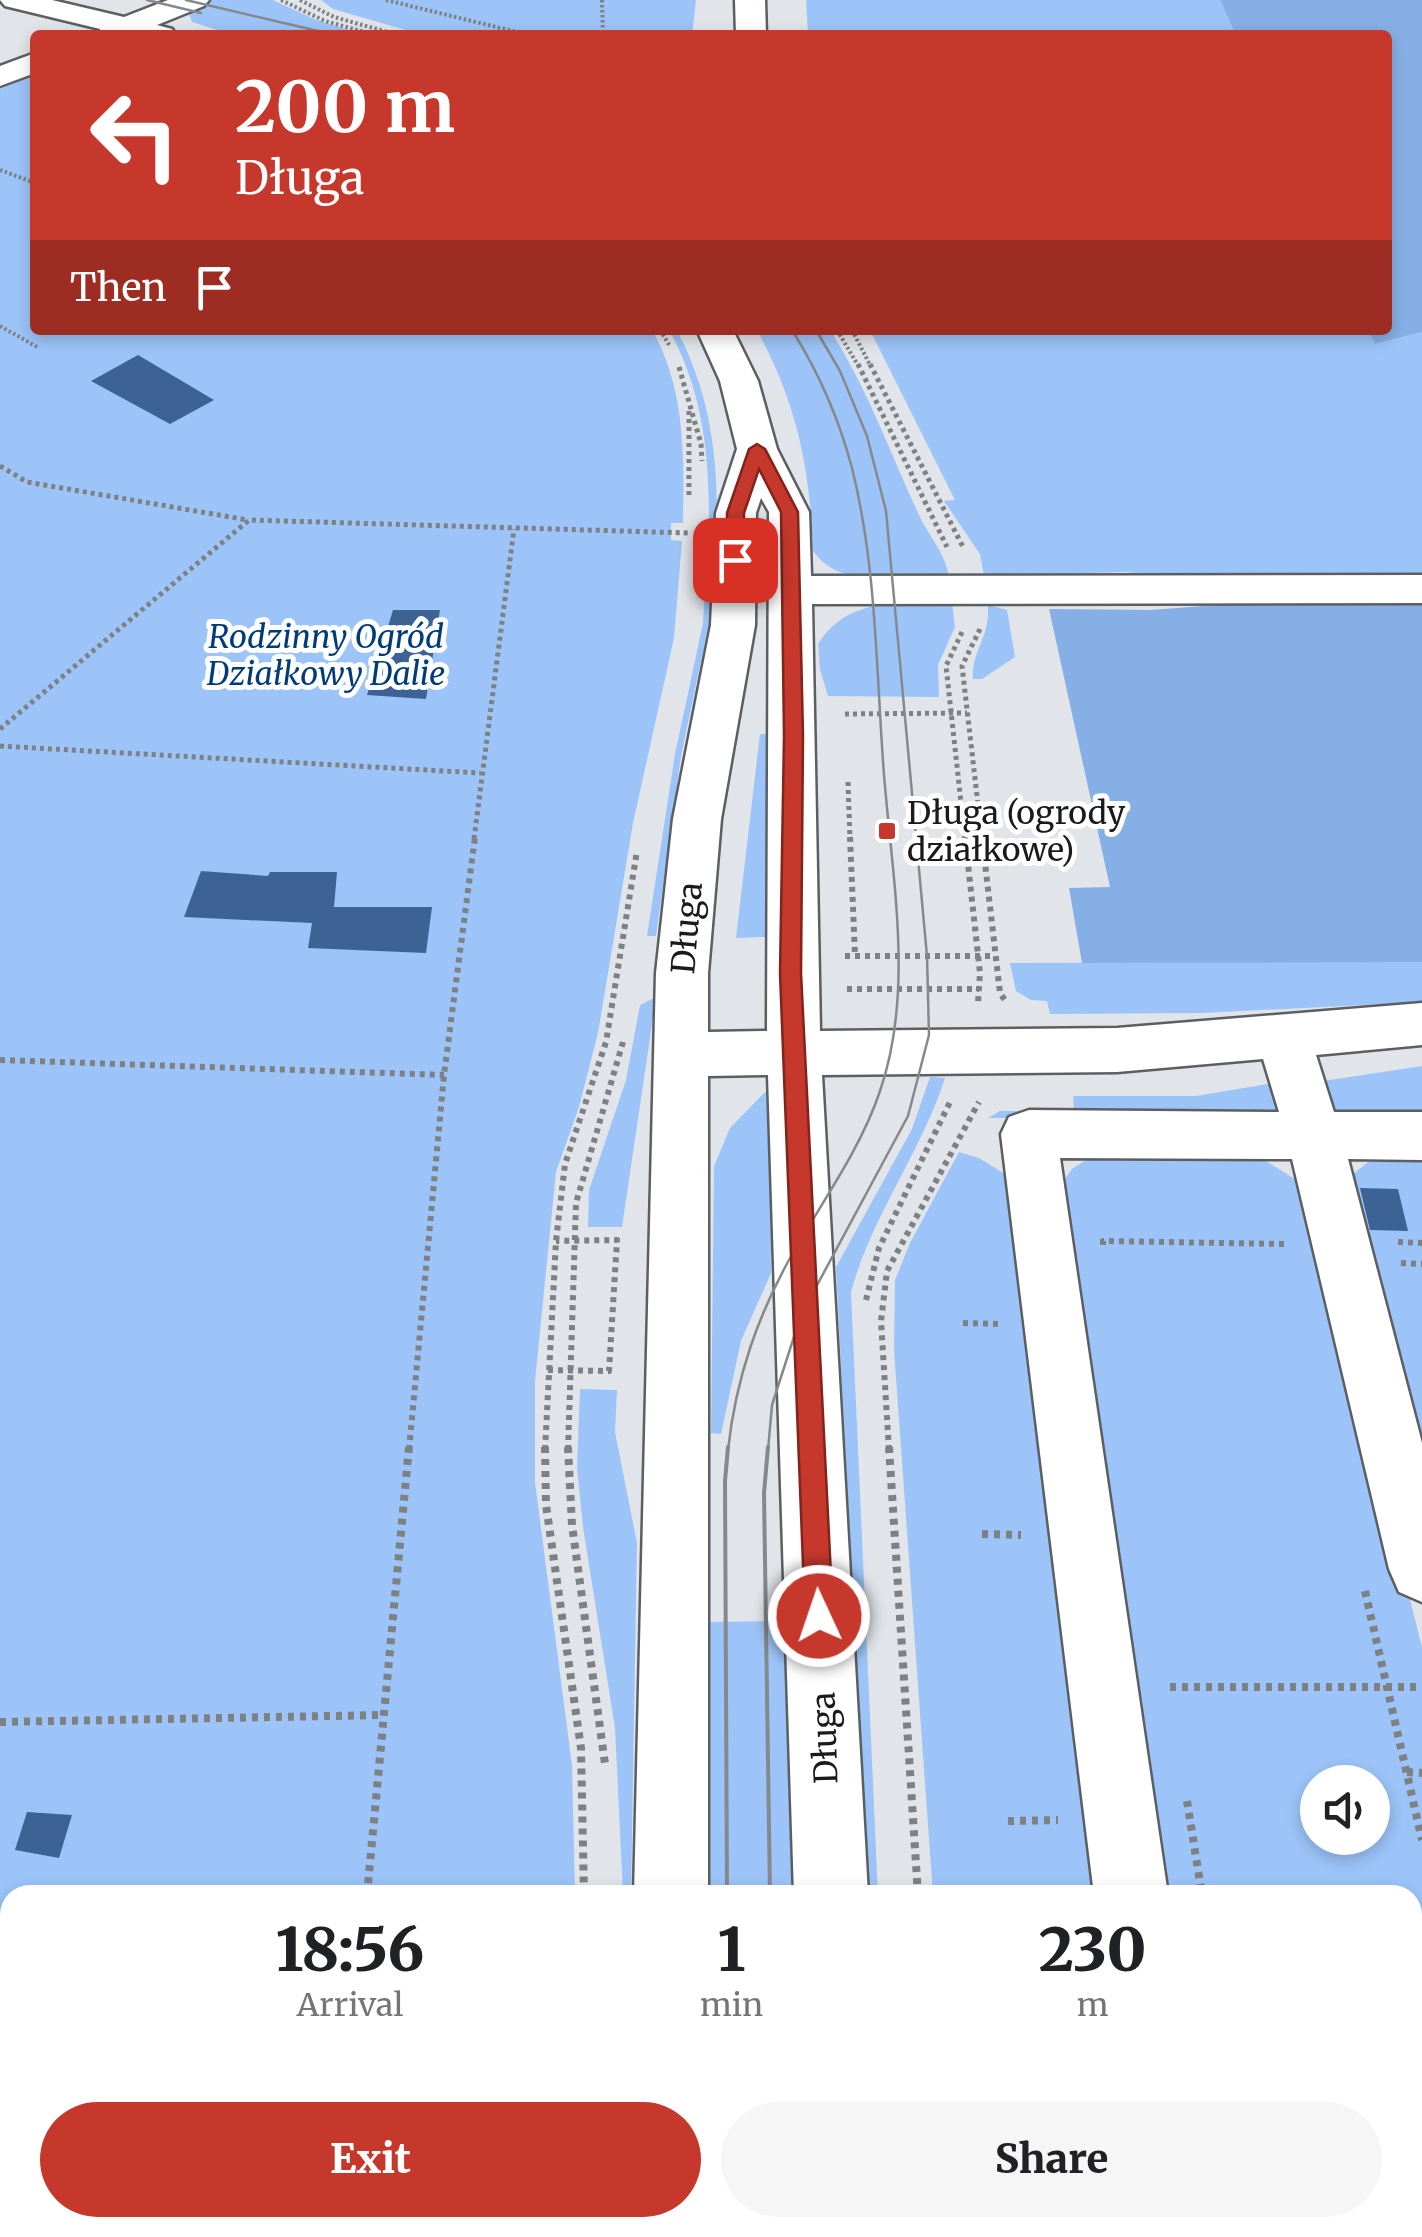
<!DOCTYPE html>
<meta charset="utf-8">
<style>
body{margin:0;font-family:Merriweather,serif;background:#f6f6f6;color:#202124;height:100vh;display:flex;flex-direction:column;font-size:38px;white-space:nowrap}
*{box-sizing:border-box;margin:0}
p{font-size:32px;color:#757577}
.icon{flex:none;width:55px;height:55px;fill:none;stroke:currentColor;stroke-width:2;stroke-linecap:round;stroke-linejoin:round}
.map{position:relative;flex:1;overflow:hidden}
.side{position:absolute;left:0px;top:1885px;width:1422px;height:352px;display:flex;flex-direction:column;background:#fff;border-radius:30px 30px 0 0;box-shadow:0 5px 15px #0003}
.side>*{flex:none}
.guide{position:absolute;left:30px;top:30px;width:1362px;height:305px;border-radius:10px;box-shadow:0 5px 15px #0003;background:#c5382b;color:#fff;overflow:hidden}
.controls{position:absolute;left:1300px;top:1765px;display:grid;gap:20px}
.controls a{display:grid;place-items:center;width:90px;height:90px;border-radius:50%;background:#fff;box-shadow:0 5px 15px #0003;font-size:50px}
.pin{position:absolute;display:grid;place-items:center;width:85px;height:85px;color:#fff;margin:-42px;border-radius:20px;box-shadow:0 5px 15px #0006}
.me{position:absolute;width:110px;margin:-55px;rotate:357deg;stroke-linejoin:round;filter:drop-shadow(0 0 8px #0008)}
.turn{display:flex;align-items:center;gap:35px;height:210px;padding:0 40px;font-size:45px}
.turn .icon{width:130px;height:130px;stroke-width:2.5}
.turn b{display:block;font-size:70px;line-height:85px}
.then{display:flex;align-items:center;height:95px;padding:0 40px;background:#0003;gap:20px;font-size:38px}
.eta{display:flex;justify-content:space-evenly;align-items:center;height:170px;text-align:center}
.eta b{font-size:60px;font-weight:800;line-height:70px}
.button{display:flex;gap:20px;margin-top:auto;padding:20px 40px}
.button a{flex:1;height:115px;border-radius:60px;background:#c5382b;color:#fff;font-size:40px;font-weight:800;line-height:115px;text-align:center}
.button a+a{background:#f6f6f6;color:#202124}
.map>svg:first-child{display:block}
</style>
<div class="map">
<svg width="1422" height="2237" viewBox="0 0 1422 2237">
<rect width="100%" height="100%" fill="#e1e5e9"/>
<g fill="#9cc4f8" fill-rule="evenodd">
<path d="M 210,0 L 273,0 L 314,19 L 364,35 L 233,35 L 192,22 L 189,14 Z"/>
<path d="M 321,0 L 696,0 L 692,35 L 423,35 L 333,9 Z"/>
<path d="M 806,0 L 1220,0 L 1236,35 L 808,35 Z"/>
<path d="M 35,75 L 35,330 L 652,330 C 686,390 684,456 683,523 L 671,523 L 671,540 L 682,541 L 674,638 L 633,823 L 598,1033 L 579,1107 L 556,1172 L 535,1381 L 535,1482 L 572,1765 L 575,1895 L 10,1895 L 10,2228 L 563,2228 L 563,2237 L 0,2237 L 0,89 Z"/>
<path d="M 669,330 L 677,330 C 708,390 717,448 717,515 L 709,522 C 709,454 703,391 669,330 Z"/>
<path d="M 757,330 L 830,330 C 867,388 890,452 919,515 C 929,537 946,553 949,578 C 905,578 841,591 813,551 C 810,467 797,404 757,330 Z"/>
<path d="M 870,330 L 1368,330 L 1375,344 L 1422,332 L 1422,577 L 1206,578 L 1125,572 L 984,576 L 980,554 L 944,501 L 955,500 Z"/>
<path d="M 707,544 L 713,549 L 709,623 L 681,756 L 656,936 L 647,936 L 675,754 L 703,623 Z"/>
<path d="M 952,603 L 955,627 L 938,665 L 939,697 L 828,696 L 820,670 L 818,644 C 849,595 900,604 952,603 Z"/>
<path d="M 988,605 L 1007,610 L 1015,657 L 982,679 L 973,679 C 971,651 990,639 988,605 Z"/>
<path d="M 760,734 L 766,734 L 766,937 L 736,938 Z"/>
<path d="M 1422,961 L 1422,1002 L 1203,1013 L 1050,1014 L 1047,1001 L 1031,1000 L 1016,991 L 1010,963 Z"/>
<path d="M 656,997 L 622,1227 L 588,1227 L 589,1190 L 626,1080 L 640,1005 Z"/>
<path d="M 1422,1066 L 1422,1119 L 1334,1112 L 1323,1081 Z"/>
<path d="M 930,1077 L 945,1078 C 921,1153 872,1215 851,1292 L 878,1895 L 868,1895 L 836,1267 L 912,1129 Z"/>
<path d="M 1274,1083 L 1283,1106 L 1277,1116 L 1266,1119 L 988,1118 L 1000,1111 L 1074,1111 L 1073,1096 L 1196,1096 Z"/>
<path d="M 765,1092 L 770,1095 L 771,1273 L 741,1341 L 721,1434 L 711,1433 L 714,1166 L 730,1128 Z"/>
<path d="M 1422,1151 L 1422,1517 L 1348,1178 L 1377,1155 Z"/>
<path d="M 959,1152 L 979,1158 L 1008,1176 L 1110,1895 L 933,1895 L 894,1350 L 895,1280 L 910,1243 Z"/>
<path d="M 1097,1153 L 1261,1158 L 1306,1186 L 1422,1647 L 1422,2237 L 1195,2237 L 1193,2228 L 1412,2228 L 1412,1895 L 1147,1895 L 1055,1193 L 1072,1169 ZM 1318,1782 L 1372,1782 L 1372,1838 L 1318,1838 Z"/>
<path d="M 580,1389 L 617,1390 L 615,1432 L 637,1543 L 631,1895 L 623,1895 L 615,1728 L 583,1527 L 577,1467 Z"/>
<path d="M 784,1621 L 792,1895 L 706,1895 L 705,1622 Z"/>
<path d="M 957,2228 L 1149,2228 L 1150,2237 L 957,2237 Z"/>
</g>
<g fill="#86afe5">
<path d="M 1220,0 L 1422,0 L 1422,332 L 1375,344 L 1368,330 L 1388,330 L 1388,35 L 1236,35 Z"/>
<path d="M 1242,603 L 1422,603 L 1422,962 L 1082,963 L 1069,888 L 1110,887 L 1049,609 L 1151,610 Z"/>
</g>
<g fill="#3d6394">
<path d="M 138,355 L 214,400 L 170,424 L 91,381 Z"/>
<path d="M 393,610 L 440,610 L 426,699 L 367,695 Z"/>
<path d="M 201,871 L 268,876 L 270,872 L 337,872 L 334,907 L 432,907 L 426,953 L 308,948 L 312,923 L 184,917 Z"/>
<path d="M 1360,1188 L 1398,1189 L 1408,1231 L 1370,1230 Z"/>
<path d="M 27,1812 L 72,1815 L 59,1858 L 15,1850 Z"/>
</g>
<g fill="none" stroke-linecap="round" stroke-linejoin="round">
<defs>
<g id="minor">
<path d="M 0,0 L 52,0 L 124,17 L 168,0 L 209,0 L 204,6 L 157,25 L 172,29 L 176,35 L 100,35 L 100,29 L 5,6 Z"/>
<path d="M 735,0 L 765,0 L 766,35 L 736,35 Z"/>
<path d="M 35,53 L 35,73 L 0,86 L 0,66 Z"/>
<path d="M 697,330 L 733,330 L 758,381 L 777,449 L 809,512 L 811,576 L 1422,575 L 1422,603 L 812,604 L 820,1031 L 1117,1028 L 1422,1003 L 1422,1045 L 1316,1055 L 1334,1112 L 1422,1112 L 1422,1160 L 1348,1159 L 1422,1443 L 1422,1602 L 1399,1592 L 1389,1569 L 1292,1159 L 1060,1158 L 1168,1895 L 1094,1895 L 1001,1134 L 1009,1117 L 1029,1110 L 1279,1112 L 1263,1059 L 1117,1072 L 822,1075 L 868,1895 L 794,1895 L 768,1075 L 708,1076 L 708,1895 L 634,1895 L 656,973 L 673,819 L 711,625 L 716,513 L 737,449 L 720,381 ZM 761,498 L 769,512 L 767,1031 L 708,1032 L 708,973 L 721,819 L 755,625 L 756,513 Z"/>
<rect x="628" y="2228" width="80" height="9"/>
<rect x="806" y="2228" width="80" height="9"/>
<path d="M 1136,2228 L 1216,2228 L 1217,2237 L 1137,2237 Z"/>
</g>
</defs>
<use href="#minor" stroke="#5c5f62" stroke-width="5"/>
<g stroke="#7e8183" stroke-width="4" stroke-dasharray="2.5 2.5" stroke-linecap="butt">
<path d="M 281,0 L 325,21 L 375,35"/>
<path d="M 300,0 L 334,17 L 398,35"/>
<path d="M 386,0 L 529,35"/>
<path d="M 602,0 L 603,35"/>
<path d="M 0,170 L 35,183"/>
<path d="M 0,326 L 39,348"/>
<path d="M 660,330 L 670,346"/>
<path d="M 837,330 L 859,367"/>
<path d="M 852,330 L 871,367"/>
</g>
<g stroke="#7e8183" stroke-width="5" stroke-dasharray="4 4" stroke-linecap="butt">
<path d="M 858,364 L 947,547"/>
<path d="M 870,364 L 963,547"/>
<path d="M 679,367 L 701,444 L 702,461"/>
<path d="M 689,411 L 689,498"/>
<path d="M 0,466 L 27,482 L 248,520"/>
<path d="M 980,629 L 962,666 L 982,839"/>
<path d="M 962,632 L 946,666 L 965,839"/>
<path d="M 845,714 L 967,713"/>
<path d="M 0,729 L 249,520 L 689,533"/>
<path d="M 0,746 L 480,773"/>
<path d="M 848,782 L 850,839"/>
<path d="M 474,839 L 514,529"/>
</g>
<g stroke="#7e8183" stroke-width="6" stroke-dasharray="5 5" stroke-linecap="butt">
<path d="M 850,837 L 855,955"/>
<path d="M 965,837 L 980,973 L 978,1003"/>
<path d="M 982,837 L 1000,993 L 1007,1003"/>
<path d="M 845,956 L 995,956"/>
<path d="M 847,989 L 979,989"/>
<path d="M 0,1060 L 444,1075"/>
<path d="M 1398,1242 L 1422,1243"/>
<path d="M 1103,1245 L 1103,1241 L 1286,1244"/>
<path d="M 1401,1263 L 1422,1264"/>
<path d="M 866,1300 L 879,1248 L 950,1102"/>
<path d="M 963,1323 L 999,1324"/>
<path d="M 548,1370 L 609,1371 L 617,1240 L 556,1241"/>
<path d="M 409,1450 L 444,1075 L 475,837"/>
<path d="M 545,1450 L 556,1241 L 565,1164 L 606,1042 L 637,851"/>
<path d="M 568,1450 L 576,1203 L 623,1042"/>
<path d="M 889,1450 L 881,1321 L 887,1271 L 979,1102"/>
</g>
<g stroke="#7e8183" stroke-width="8" stroke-dasharray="6 6" stroke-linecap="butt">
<path d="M 545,1447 L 546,1505 L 581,1748 L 584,1895"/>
<path d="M 568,1447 L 572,1525 L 605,1764"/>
<path d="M 889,1447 L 918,1895"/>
<path d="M 982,1534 L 1021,1535"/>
<path d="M 1365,1591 L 1422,1840"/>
<path d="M 1170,1687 L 1422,1687"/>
<path d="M 0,1722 L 384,1715"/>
<path d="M 1407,1772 L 1422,1773"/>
<path d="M 1187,1801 L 1202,1895"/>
<path d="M 1008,1821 L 1058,1820"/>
<path d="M 367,1895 L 409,1447"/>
<path d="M 574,2228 L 574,2237"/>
<path d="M 941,2228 L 942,2237"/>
<path d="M 1252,2228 L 1253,2237"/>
<path d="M 334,2237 L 335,2228"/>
</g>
<use href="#minor" fill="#fff" fill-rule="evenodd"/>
<g stroke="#86898b" stroke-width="2.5">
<path d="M 147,0 L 201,13"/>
<path d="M 186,0 L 335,35"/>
<path d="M 728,1450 C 736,1377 758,1314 794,1251 C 824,1199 861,1148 880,1091 C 916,987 890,868 883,761 C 876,663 876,564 852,468 C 839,419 819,373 792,330"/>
<path d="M 768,1450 L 772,1405 L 801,1315 L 908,1116 L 929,1035 L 927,956 L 886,511 L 867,436 L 840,371 L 816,330"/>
</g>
<g stroke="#86898b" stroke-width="4">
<path d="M 768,1447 L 764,1493 L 770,1895"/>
<path d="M 727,1895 L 725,1481 L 728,1447"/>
<path d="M 729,2228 L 729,2237"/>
<path d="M 778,2228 L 778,2237"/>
</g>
</g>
<path fill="#c5382b" stroke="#80241c" stroke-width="2.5" d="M 757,444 L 765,449 L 798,512 L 803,736 L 801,973 L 833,1616 L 829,1625 L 819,1630 L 809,1625 L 805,1616 L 780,973 L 784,736 L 781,512 L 759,469 L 744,513 L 744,560 L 735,565 L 727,560 L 727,513 L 749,449 Z"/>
<rect fill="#c5382b" stroke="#fff" stroke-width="4" x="877" y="821" width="20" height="20" rx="5"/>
<g text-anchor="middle" stroke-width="10" stroke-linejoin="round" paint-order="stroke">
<g font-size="32" font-style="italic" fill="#003b7a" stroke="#fff">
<text x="326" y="648">Rodzinny Ogród<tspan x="326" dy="37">Działkowy Dalie</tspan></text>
</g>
<g font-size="32" fill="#191a1b" stroke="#fff" text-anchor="start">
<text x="907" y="824">Długa (ogrody<tspan x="907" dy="37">działkowe)</tspan></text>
</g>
<g font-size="32" fill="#191a1b" stroke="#fff">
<text transform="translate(687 928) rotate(-85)" y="11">Długa</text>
<text transform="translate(825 1738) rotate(-92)" y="11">Długa</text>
</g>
</g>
</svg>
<div class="controls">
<a><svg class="icon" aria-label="sound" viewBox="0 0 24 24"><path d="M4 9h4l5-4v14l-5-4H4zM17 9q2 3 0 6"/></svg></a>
</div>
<div class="pin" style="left:735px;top:560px;background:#d93025"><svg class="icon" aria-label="arrive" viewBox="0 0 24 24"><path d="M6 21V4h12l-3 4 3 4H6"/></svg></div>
<svg class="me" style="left:819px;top:1616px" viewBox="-20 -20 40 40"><circle r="17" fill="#c5382b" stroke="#fff" stroke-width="3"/><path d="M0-11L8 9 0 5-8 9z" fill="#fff"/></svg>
<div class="guide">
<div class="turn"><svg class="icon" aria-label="left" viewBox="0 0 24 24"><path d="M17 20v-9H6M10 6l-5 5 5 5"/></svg><div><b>200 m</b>Długa</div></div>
<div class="then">Then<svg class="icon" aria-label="arrive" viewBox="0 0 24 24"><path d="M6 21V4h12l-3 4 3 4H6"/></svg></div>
</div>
<section class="side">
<div class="eta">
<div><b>18:56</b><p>Arrival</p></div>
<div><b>1</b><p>min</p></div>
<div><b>230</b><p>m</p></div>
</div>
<div class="button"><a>Exit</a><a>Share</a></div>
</section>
</div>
